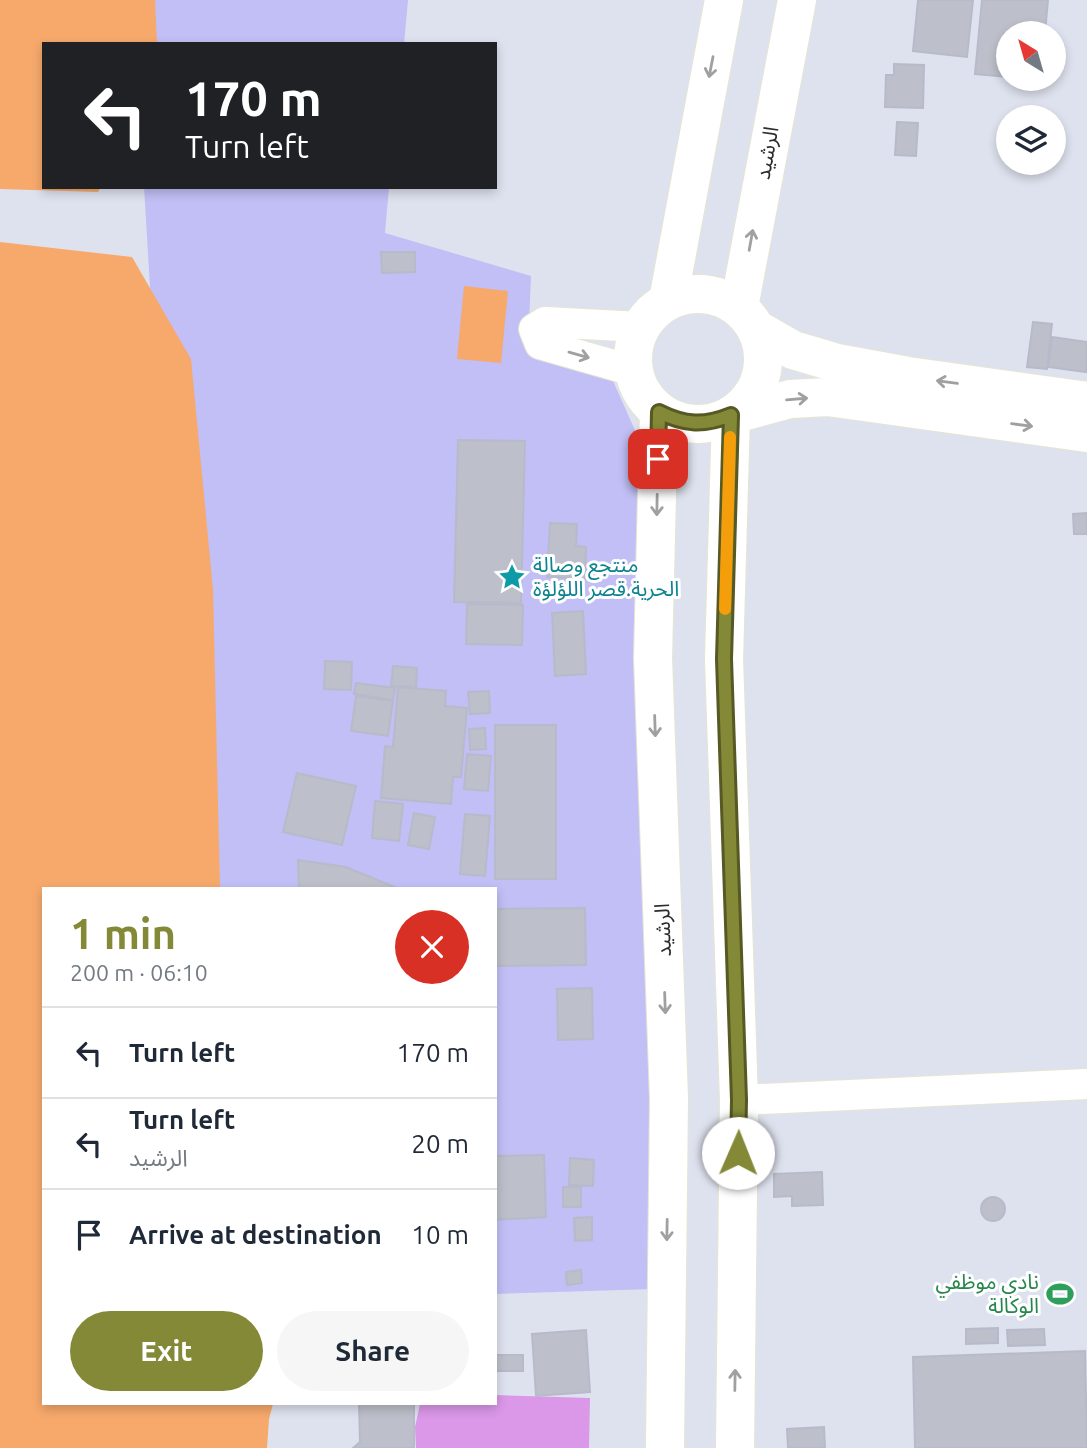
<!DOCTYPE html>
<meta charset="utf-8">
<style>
body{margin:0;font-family:Ubuntu,"Noto Sans Arabic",sans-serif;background:#f6f6f7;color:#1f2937;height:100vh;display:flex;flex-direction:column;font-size:26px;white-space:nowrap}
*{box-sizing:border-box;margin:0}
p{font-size:23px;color:#747a83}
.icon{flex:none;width:38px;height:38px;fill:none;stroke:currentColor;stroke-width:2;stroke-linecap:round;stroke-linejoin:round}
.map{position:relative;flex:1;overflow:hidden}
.sheet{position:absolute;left:42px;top:887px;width:455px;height:518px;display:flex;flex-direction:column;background:#fff;border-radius:0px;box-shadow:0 4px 10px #0003}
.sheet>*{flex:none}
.top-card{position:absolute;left:42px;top:42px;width:455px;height:147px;border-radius:0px;box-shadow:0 4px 10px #0003;background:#202124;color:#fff;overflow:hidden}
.needle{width:46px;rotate:323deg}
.fabs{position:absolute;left:996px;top:21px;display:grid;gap:14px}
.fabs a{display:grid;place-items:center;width:70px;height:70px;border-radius:50%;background:#fff;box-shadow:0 4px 10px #0003;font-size:35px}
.pin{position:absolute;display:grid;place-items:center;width:60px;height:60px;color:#fff;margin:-30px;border-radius:14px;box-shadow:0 4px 10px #0006}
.me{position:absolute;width:77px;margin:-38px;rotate:1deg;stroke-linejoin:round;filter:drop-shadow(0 0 5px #0008)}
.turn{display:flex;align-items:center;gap:24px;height:147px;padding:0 28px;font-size:32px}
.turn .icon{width:91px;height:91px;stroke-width:2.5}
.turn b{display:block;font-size:49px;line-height:60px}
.round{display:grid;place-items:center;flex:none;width:74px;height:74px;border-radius:37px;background:#f6f6f7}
.summary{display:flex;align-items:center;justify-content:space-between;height:119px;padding:0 28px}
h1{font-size:42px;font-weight:700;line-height:52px;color:#848938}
.cta{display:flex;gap:14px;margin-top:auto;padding:14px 28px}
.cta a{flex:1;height:80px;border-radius:42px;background:#848938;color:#fff;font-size:28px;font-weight:700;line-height:80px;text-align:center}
.cta a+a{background:#f6f6f7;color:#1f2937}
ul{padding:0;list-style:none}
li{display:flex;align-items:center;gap:21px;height:91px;padding:0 28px;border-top:2px solid #e0e1e3}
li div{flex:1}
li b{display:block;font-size:26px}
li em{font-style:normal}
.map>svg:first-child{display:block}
</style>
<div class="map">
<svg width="1087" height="1448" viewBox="0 0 1087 1448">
<rect width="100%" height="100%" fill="#dee2ee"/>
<path fill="#db97e8" d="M 495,1395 L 590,1398 L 589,1448 L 416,1448 L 415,1427 L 420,1404 L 495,1404 Z"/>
<g fill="#c1bff5">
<path d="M 132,0 L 408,0 L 404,44 L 135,44 Z"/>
<path d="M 144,187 L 389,187 L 385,233 L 531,276 L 528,347 L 609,372 L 638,437 L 650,515 L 654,1289 L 495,1294 L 495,889 L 186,889 Z"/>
</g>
<g fill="#f6a96b">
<path d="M 0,0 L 155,0 L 157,44 L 44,44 L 44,187 L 101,187 L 98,192 L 0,189 Z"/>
<path d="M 0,242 L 132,257 L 191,359 L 213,590 L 220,889 L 44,889 L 44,1404 L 273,1404 L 269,1419 L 267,1448 L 0,1448 Z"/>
<path d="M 464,286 L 508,291 L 501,363 L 457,359 Z"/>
</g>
<g fill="#bdbfca" stroke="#b7baca" stroke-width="2">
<path d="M 918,0 L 973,0 L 967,57 L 913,51 Z"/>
<path d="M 982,0 L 1048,0 L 1045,33 L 1008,33 L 1008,77 L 975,74 Z"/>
<path d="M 894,64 L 924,65 L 923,108 L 885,107 L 886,75 L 894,75 Z"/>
<path d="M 897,122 L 918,123 L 916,156 L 895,155 Z"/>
<path d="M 381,252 L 415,252 L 415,272 L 382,273 Z"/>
<path d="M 1033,322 L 1052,324 L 1047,369 L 1027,367 Z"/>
<path d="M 1052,337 L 1087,342 L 1086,372 L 1048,367 Z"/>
<path d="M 458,440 L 525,441 L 521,603 L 454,602 Z"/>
<path d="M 1087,513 L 1087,534 L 1074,534 L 1073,514 Z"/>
<path d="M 550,523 L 577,524 L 576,546 L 586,547 L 585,579 L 547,577 Z"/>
<path d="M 467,604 L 523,605 L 522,645 L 466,644 Z"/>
<path d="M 583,611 L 586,674 L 555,676 L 552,613 Z"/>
<path d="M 325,661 L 352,662 L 351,690 L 324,689 Z"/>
<path d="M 393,666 L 417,668 L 416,687 L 391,686 Z"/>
<path d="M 356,683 L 395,688 L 393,700 L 354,694 Z"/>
<path d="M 398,687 L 446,691 L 445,706 L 467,708 L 461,777 L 453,777 L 451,804 L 381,798 L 385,746 L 393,747 Z"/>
<path d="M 489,691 L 490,713 L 470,714 L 468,692 Z"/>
<path d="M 356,696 L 393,701 L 388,736 L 351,731 Z"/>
<rect x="495" y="725" width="61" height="154"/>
<path d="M 485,728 L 486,749 L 470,750 L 469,729 Z"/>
<path d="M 467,754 L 491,756 L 488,791 L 464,789 Z"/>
<path d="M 297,773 L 356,786 L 342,845 L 283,832 Z"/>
<path d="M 375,801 L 403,804 L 399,841 L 372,838 Z"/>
<path d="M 414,813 L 435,817 L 429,849 L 408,845 Z"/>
<path d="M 465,814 L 490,816 L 485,876 L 460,874 Z"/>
<path d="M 298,860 L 346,867 L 399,889 L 299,889 Z"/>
<path d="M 585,908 L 586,965 L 495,966 L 495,909 Z"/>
<path d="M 592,988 L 593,1039 L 558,1040 L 557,989 Z"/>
<path d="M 544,1155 L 546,1217 L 495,1220 L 495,1156 Z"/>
<path d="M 570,1158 L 594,1160 L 593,1186 L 569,1185 Z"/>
<path d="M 822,1172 L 823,1205 L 792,1206 L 792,1196 L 774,1197 L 774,1174 Z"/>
<rect x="563" y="1187" width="18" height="20"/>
<circle cx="993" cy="1209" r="12"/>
<path d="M 592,1217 L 592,1240 L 575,1241 L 574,1218 Z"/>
<path d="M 581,1270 L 582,1283 L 567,1285 L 566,1272 Z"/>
<path d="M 998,1328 L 998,1343 L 966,1344 L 966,1329 Z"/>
<path d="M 1044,1329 L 1045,1345 L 1008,1346 L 1007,1330 Z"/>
<path d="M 586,1330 L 590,1392 L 536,1396 L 532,1334 Z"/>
<path d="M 1085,1351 L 1087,1448 L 915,1448 L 913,1357 Z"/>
<rect x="495" y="1355" width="28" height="16"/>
<path d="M 359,1404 L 414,1404 L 414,1448 L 353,1448 L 360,1442 Z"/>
<path d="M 824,1427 L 825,1448 L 788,1448 L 787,1429 Z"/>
</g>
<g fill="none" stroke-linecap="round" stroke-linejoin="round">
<defs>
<g id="street">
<path d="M 634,371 L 540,344 L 534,329 L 545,322 L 641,327"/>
<path d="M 739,1100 L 1087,1084"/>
</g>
<g id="secondary">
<circle cx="698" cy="359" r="65"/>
<path d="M 668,301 L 724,0"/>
<path d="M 739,307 L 797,0"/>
<path d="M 758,330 L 793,350 L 837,363 L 908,376 L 1087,401"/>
<path d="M 659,412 L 653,658 L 669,1099 L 665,1448"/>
<path d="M 735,1448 L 739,1100 L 724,659 L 731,415 L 790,399 L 828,397 L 1087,433"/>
</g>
</defs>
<use href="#street" stroke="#e5e5d3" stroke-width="32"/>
<use href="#secondary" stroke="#e5e5d3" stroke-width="40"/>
<use href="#street" stroke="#fff" stroke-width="30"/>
<use href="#secondary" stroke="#fff" stroke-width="38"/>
</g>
<defs><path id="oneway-shaft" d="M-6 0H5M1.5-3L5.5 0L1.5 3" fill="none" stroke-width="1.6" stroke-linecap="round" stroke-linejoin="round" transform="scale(1.75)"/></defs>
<g stroke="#a0a0a0">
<use href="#oneway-shaft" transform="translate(711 67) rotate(101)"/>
<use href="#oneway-shaft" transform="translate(751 240) rotate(-80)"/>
<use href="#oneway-shaft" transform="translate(579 355) rotate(16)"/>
<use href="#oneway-shaft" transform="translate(947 382) rotate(-172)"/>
<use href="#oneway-shaft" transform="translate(797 399) rotate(-5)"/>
<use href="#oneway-shaft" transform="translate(1022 425) rotate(7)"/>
<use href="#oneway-shaft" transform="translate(657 505) rotate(91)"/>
<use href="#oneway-shaft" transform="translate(655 726) rotate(88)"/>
<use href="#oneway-shaft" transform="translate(665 1003) rotate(88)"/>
<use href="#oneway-shaft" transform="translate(667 1230) rotate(91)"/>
<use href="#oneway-shaft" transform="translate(735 1380) rotate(-89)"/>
</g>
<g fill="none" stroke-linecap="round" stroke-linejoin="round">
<defs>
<path id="route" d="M 658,459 L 659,412 C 685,425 704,426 731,415 L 724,659 L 739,1100 L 738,1153"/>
</defs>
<use href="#route" stroke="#565924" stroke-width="18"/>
<use href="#route" stroke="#848938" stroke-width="12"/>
<path stroke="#f59e0b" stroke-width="12" d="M 725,609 L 730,437"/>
</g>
<defs>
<symbol id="sight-bare" viewBox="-9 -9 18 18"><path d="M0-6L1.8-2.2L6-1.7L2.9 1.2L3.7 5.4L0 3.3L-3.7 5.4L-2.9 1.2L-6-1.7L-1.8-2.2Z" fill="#0f9aa8" stroke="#fff" stroke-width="2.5" paint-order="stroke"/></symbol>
<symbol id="stadium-bare" viewBox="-9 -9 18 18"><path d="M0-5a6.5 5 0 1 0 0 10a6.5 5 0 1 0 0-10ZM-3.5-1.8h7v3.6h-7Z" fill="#2e9e5b" stroke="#fff" stroke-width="2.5" paint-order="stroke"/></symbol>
</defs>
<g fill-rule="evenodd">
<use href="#sight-bare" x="493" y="558" width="38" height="38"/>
<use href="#stadium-bare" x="1041" y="1275" width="38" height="38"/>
</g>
<g text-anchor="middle" stroke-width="6" stroke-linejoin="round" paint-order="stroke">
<g font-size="21" fill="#2c2c2c" stroke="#fff">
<text transform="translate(767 153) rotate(-80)" y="7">الرشيد</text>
<text transform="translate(663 930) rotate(-92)" y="7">الرشيد</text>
</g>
<g font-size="21" fill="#0d838f" stroke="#fff" text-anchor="start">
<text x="533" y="572">منتجع وصالة<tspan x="533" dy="24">الحرية.قصر اللؤلؤة</tspan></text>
</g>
<g font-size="21" fill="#27864d" stroke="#fff" text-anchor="end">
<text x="1039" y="1289">نادي موظفي<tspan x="1039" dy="24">الوكالة</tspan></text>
</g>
</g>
</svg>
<div class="fabs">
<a><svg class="needle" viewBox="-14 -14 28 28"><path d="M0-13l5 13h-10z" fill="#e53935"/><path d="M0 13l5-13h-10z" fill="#747a83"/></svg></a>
<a><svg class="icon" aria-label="layers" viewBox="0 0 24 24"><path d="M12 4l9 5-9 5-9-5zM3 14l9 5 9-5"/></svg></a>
</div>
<div class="pin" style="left:658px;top:459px;background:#d93025"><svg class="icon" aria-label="arrive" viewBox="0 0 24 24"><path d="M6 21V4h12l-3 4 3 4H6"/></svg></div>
<svg class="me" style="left:738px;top:1153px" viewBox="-20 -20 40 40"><circle r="19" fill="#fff"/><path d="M0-13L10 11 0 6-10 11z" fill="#848938"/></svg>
<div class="top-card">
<div class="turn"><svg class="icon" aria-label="left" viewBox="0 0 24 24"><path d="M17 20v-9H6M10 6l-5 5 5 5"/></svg><div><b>170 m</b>Turn left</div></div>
</div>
<section class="sheet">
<div class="summary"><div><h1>1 min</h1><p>200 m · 06:10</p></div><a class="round" style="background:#d93025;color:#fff"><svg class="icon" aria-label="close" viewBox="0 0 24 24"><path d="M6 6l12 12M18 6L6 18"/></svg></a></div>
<ul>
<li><svg class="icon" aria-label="left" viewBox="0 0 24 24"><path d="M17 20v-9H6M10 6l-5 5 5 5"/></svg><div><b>Turn left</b></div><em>170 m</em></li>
<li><svg class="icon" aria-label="left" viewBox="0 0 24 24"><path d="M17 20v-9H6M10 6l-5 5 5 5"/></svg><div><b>Turn left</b><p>الرشيد</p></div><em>20 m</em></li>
<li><svg class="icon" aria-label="arrive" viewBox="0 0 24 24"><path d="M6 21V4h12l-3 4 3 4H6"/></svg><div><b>Arrive at destination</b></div><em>10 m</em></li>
</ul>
<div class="cta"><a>Exit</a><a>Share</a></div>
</section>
</div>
